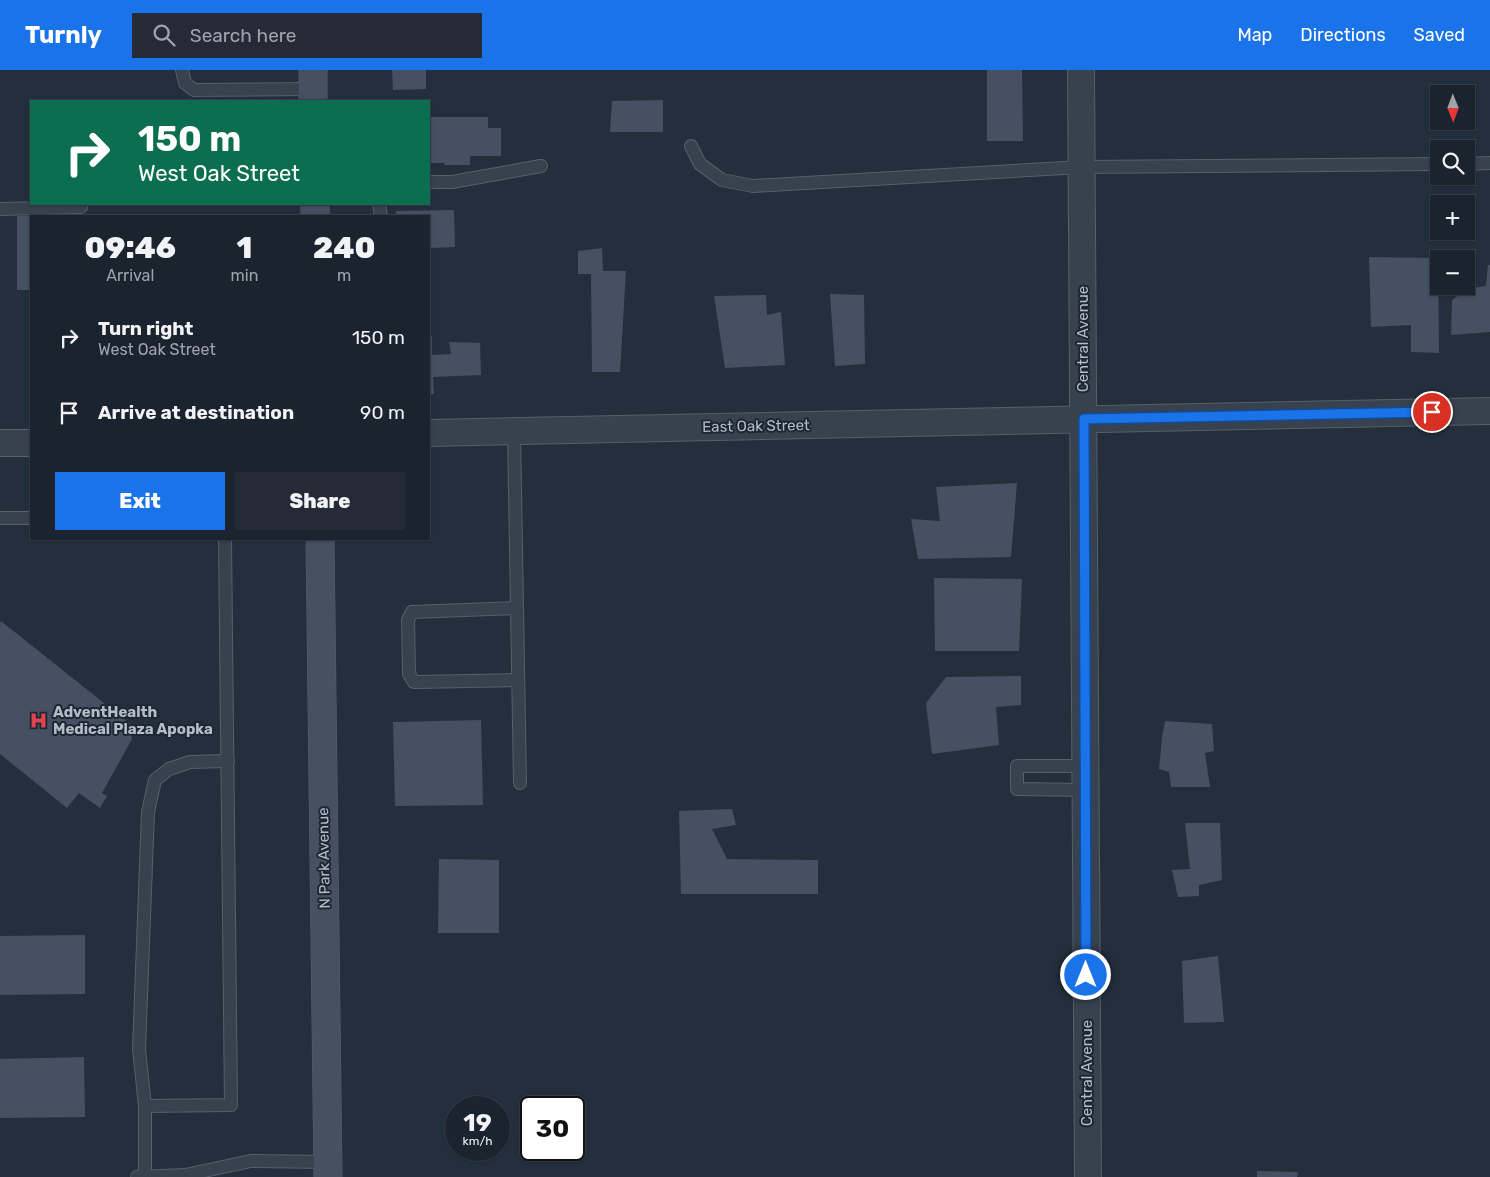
<!DOCTYPE html>
<meta charset="utf-8">
<style>
body{margin:0;font-family:Rubik,sans-serif;background:#242b36;color:#f1f3f6;height:100vh;display:flex;flex-direction:column;font-size:19px;white-space:nowrap}
*{box-sizing:border-box;margin:0}
p{font-size:16px;color:#a0a4aa}
.icon{flex:none;width:28px;height:28px;fill:none;stroke:currentColor;stroke-width:2;stroke-linecap:round;stroke-linejoin:round}
.map{position:relative;flex:1;overflow:hidden}
.drawer{position:absolute;left:30px;top:145px;width:400px;height:325px;display:flex;flex-direction:column;background:#1b232e;border-radius:0px;box-shadow:0 1px 4px #0004,0 0 0 1px #39404a}
.drawer>*{flex:none}
.top-card{position:absolute;left:30px;top:30px;width:400px;height:105px;border-radius:0px;box-shadow:0 1px 4px #0004,0 0 0 1px #39404a;background:#0b6e4f;color:#fff;overflow:hidden}
.needle{width:32px;rotate:179deg}
.buttons{position:absolute;left:1430px;top:15px;display:grid;gap:10px}
.buttons a{display:grid;place-items:center;width:45px;height:45px;border-radius:0px;background:#1b232e;box-shadow:0 1px 4px #0004,0 0 0 1px #39404a;font-size:25px}
.speed{position:absolute;left:445px;top:1026px;display:flex;gap:10px;font-size:25px;font-weight:700;text-align:center}
.speed>*{display:grid;place-content:center;width:65px;height:65px;border-radius:50%;background:#1b232e;box-shadow:0 1px 4px #0004,0 0 0 1px #39404a;line-height:1}
.speed small{font-size:12px;font-weight:400}
.speed .limit{border:2px solid #111;border-radius:8px;background:#fff;color:#111}
.pin{position:absolute;display:grid;place-items:center;width:42px;height:42px;color:#fff;margin:-21px;border:2px solid #fff;border-radius:50%;box-shadow:0 1px 5px #0007}
.me{position:absolute;width:55px;margin:-28px;rotate:0deg;stroke-linejoin:round;filter:drop-shadow(0 0 4px #0008)}
.turn{display:flex;align-items:center;gap:18px;height:105px;padding:0 25px;font-size:22px}
.turn .icon{width:65px;height:65px;stroke-width:2.5}
.turn b{display:block;font-size:35px;line-height:42px}
.eta{display:flex;justify-content:space-evenly;align-items:center;height:85px;text-align:center}
.eta b{font-size:30px;font-weight:800;line-height:35px}
.action{display:flex;gap:10px;margin-top:auto;padding:10px 25px}
.action a{flex:1;height:58px;border-radius:0px;background:#1a73e8;color:#fff;font-size:20px;font-weight:800;line-height:58px;text-align:center}
.action a+a{background:#242b36;color:#f1f3f6}
ul{padding:0;list-style:none}
li{display:flex;align-items:center;gap:15px;height:75px;padding:0 25px}
li div{flex:1}
li b{display:block;font-size:19px}
li em{font-style:normal}
header{display:flex;align-items:center;gap:30px;box-sizing:border-box;height:70px;padding:0 25px;background:#1a73e8;color:#fff}
header strong{font-size:24px}
nav{display:flex;gap:28px;margin-inline-start:auto;font-size:18px}
.search{width:350px;height:45px;background:#242b36;display:flex;align-items:center;gap:12px;box-sizing:border-box;padding:0 18px;border-radius:0px;color:#a0a4aa;font-size:19px}
.map>svg:first-child{display:block}
</style>
<header>
<strong>Turnly</strong>
<div class="search"><svg class="icon" aria-label="search" viewBox="0 0 24 24"><circle cx="10" cy="10" r="6"/><path d="M15 15l6 6"/></svg>Search here</div>
<nav><a>Map</a><a>Directions</a><a>Saved</a></nav>
</header>
<div class="map">
<svg width="1490" height="1107" viewBox="0 0 1490 1107">
<rect width="100%" height="100%" fill="#242f3e"/>
<g fill="#455162">
<path d="M 392,0 L 426,0 L 426,19 L 393,20 Z"/>
<path d="M 987,0 L 1022,0 L 1023,71 L 987,71 Z"/>
<path d="M 663,30 L 663,62 L 610,62 L 612,31 Z"/>
<path d="M 429,47 L 488,47 L 488,58 L 501,58 L 501,86 L 470,86 L 470,95 L 444,95 L 445,93 L 429,93 Z"/>
<path d="M 454,140 L 455,177 L 429,178 L 429,146 L 396,146 L 396,141 Z"/>
<rect x="17" y="146" width="14" height="74"/>
<path d="M 602,178 L 603,201 L 626,201 L 620,302 L 592,302 L 591,204 L 578,204 L 578,181 Z"/>
<path d="M 1369,187 L 1438,188 L 1439,283 L 1411,282 L 1411,255 L 1371,257 Z"/>
<path d="M 1488,195 L 1490,195 L 1490,262 L 1451,265 L 1452,230 L 1467,219 L 1486,216 Z"/>
<path d="M 830,224 L 864,225 L 865,294 L 835,296 Z"/>
<path d="M 766,225 L 767,245 L 781,242 L 785,295 L 725,298 L 714,226 Z"/>
<path d="M 429,266 L 432,266 L 432,285 L 451,284 L 449,272 L 480,273 L 481,305 L 433,307 L 434,324 L 429,324 Z"/>
<path d="M 1017,413 L 1011,487 L 918,489 L 911,449 L 940,451 L 936,417 Z"/>
<path d="M 934,508 L 1022,509 L 1019,581 L 935,581 Z"/>
<path d="M 1,551 L 134,657 L 130,661 L 132,669 L 102,723 L 107,726 L 100,738 L 79,723 L 67,738 L 0,684 L 0,553 Z"/>
<path d="M 1021,606 L 1021,635 L 996,637 L 999,675 L 932,684 L 926,633 L 946,607 Z"/>
<path d="M 481,650 L 483,735 L 395,736 L 393,652 Z"/>
<path d="M 1165,651 L 1212,654 L 1214,681 L 1205,683 L 1210,717 L 1171,717 L 1169,702 L 1159,699 L 1162,668 Z"/>
<path d="M 732,739 L 736,755 L 712,759 L 727,789 L 818,790 L 818,824 L 681,824 L 679,741 Z"/>
<path d="M 1185,753 L 1220,753 L 1222,810 L 1199,815 L 1199,826 L 1178,827 L 1172,800 L 1190,799 Z"/>
<path d="M 439,789 L 499,790 L 499,863 L 438,863 Z"/>
<path d="M 85,865 L 85,924 L 0,925 L 0,866 Z"/>
<path d="M 1218,886 L 1224,952 L 1184,953 L 1182,891 Z"/>
<path d="M 84,987 L 85,1047 L 0,1048 L 0,989 Z"/>
<path d="M 1257,1101 L 1298,1102 L 1297,1107 L 1257,1107 Z"/>
</g>
<g fill="none" stroke-linecap="round" stroke-linejoin="round">
<defs>
<g id="service">
<path d="M 182,0 L 185,13 L 194,20 L 313,19"/>
<path d="M 691,76 L 700,94 L 722,110 L 753,116 L 1082,97 L 1439,94"/>
<path d="M 1466,94 L 1490,93"/>
<path d="M 429,112 L 452,112 L 541,96"/>
<path d="M 379,134 L 381,146"/>
<path d="M 0,139 L 81,137"/>
<path d="M 514,361 L 520,713"/>
<path d="M 0,448 L 31,448"/>
<path d="M 517,538 L 412,542 L 408,550 L 409,604 L 414,612 L 518,610"/>
<path d="M 1085,696 L 1017,696 L 1017,719 L 1086,720"/>
<path d="M 145,1036 L 231,1035 L 225,469"/>
<path d="M 137,1107 L 185,1105 L 251,1091 L 328,1092"/>
<path d="M 145,1107 L 145,1036 L 139,979 L 148,742 L 155,710 L 169,699 L 190,692 L 228,691"/>
</g>
<g id="minor">
<path d="M 1081,0 L 1088,1107"/>
<path d="M 429,363 L 1490,341"/>
<path d="M 0,373 L 31,373"/>
</g>
<g id="secondary">
<path d="M 313,0 L 313,31"/>
<path d="M 315,134 L 315,146"/>
<path d="M 320,469 L 328,1107"/>
</g>
</defs>
<use href="#service" stroke="#565f6c" stroke-width="14"/>
<use href="#minor" stroke="#565f6c" stroke-width="28"/>
<use href="#secondary" stroke="#565f6c" stroke-width="29"/>
<use href="#service" stroke="#38414e" stroke-width="12"/>
<use href="#minor" stroke="#38414e" stroke-width="26"/>
<use href="#secondary" stroke="#465061" stroke-width="28"/>
</g>
<g fill="none" stroke-linecap="round" stroke-linejoin="round">
<defs>
<path id="route" d="M 1086,905 L 1084,349 L 1432,342"/>
</defs>
<use href="#route" stroke="#114b97" stroke-width="12"/>
<use href="#route" stroke="#1a73e8" stroke-width="9"/>
</g>
<defs>
<symbol id="hospital-bare" viewBox="-9 -9 18 18"><path d="M-5-5h3v3.5h4V-5h3V5h-3V1.5h-4V5h-3Z" fill="#e0444e" stroke="#1d2633" stroke-width="2.5" paint-order="stroke"/></symbol>
</defs>
<g fill-rule="evenodd">
<use href="#hospital-bare" x="26" y="638" width="25" height="25"/>
</g>
<g text-anchor="middle" stroke-width="4" stroke-linejoin="round" paint-order="stroke">
<g font-size="15" fill="#b4bcc9" stroke="#1d2633">
<text transform="translate(1083 269) rotate(-90)" y="5">Central Avenue</text>
<text transform="translate(756 356) rotate(-1)" y="5">East Oak Street</text>
<text transform="translate(324 788) rotate(-91)" y="5">N Park Avenue</text>
<text transform="translate(1087 1003) rotate(-90)" y="5">Central Avenue</text>
</g>
<g font-size="15" font-weight="bold" fill="#b4bcc9" stroke="#1d2633" text-anchor="start">
<text x="53" y="647">AdventHealth<tspan x="53" dy="17">Medical Plaza Apopka</tspan></text>
</g>
</g>
</svg>
<div class="buttons">
<a><svg class="needle" viewBox="-14 -14 28 28"><path d="M0-13l5 13h-10z" fill="#e53935"/><path d="M0 13l5-13h-10z" fill="#a0a4aa"/></svg></a>
<a><svg class="icon" aria-label="search" viewBox="0 0 24 24"><circle cx="10" cy="10" r="6"/><path d="M15 15l6 6"/></svg></a>
<a>+</a>
<a>−</a>
</div>
<div class="speed"><div>19<small>km/h</small></div><div class="limit">30</div></div>
<div class="pin" style="left:1432px;top:342px;background:#d93025"><svg class="icon" aria-label="arrive" viewBox="0 0 24 24"><path d="M6 21V4h12l-3 4 3 4H6"/></svg></div>
<svg class="me" style="left:1086px;top:905px" viewBox="-20 -20 40 40"><circle r="17" fill="#1a73e8" stroke="#fff" stroke-width="3"/><path d="M0-11L8 9 0 5-8 9z" fill="#fff"/></svg>
<div class="top-card">
<div class="turn"><svg class="icon" aria-label="right" viewBox="0 0 24 24"><path d="M7 20v-9h11M14 6l5 5-5 5"/></svg><div><b>150 m</b>West Oak Street</div></div>
</div>
<section class="drawer">
<div class="eta">
<div><b>09:46</b><p>Arrival</p></div>
<div><b>1</b><p>min</p></div>
<div><b>240</b><p>m</p></div>
</div>
<ul>
<li><svg class="icon" aria-label="right" viewBox="0 0 24 24"><path d="M7 20v-9h11M14 6l5 5-5 5"/></svg><div><b>Turn right</b><p>West Oak Street</p></div><em>150 m</em></li>
<li><svg class="icon" aria-label="arrive" viewBox="0 0 24 24"><path d="M6 21V4h12l-3 4 3 4H6"/></svg><div><b>Arrive at destination</b></div><em>90 m</em></li>
</ul>
<div class="action"><a>Exit</a><a>Share</a></div>
</section>
</div>
